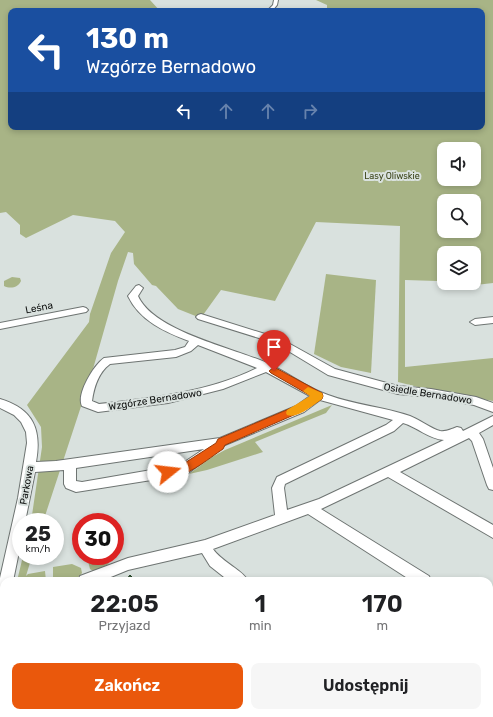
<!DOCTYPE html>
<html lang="pl">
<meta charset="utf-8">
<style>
body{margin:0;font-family:Rubik,sans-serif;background:#f6f6f6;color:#202124;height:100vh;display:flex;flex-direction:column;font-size:15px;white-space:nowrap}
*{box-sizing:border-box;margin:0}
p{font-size:13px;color:#757577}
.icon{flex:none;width:22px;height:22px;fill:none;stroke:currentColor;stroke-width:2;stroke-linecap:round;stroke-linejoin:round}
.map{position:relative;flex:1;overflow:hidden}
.side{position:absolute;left:0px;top:577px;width:493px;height:140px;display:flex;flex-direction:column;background:#fff;border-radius:12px 12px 0 0;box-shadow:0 2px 6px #0003}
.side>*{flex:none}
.top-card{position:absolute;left:8px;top:8px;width:477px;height:122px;border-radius:8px;box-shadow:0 2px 6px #0003;background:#1a4fa0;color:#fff;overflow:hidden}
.buttons{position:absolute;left:437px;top:142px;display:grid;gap:8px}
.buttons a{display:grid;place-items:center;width:44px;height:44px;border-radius:8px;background:#fff;box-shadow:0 2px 6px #0003;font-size:20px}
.speed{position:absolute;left:12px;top:513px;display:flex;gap:8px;font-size:20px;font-weight:700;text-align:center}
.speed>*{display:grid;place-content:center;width:52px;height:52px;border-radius:50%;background:#fff;box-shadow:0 2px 6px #0003;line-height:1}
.speed small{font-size:10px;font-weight:400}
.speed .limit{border:6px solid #d22;background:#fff;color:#111}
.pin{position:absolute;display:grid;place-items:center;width:34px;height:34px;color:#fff;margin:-41px -17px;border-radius:50% 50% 50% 0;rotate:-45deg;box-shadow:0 0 4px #0007}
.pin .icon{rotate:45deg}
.me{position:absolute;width:44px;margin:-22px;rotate:74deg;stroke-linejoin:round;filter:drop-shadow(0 0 3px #0008)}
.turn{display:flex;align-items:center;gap:14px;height:84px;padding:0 12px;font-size:18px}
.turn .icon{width:52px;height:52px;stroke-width:2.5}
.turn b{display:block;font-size:28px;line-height:34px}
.lanes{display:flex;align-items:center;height:38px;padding:0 12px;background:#0003;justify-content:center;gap:20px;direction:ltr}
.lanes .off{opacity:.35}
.eta{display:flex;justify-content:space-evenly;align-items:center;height:68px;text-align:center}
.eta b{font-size:24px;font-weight:600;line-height:28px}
.cta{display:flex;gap:8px;margin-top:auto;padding:8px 12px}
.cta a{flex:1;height:46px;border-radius:8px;background:#ea580c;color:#fff;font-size:16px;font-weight:600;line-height:46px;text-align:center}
.cta a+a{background:#f6f6f6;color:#202124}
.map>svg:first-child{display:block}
</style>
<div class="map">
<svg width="493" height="717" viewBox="0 0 493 717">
<rect width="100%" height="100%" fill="#d9e1de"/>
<g fill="#a8b486" fill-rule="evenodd">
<path d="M 0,0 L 150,0 L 160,11 L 11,11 L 11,127 L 482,127 L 482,11 L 327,11 L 327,5 L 316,0 L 493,0 L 493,283 L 441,289 L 437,281 L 405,280 L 405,367 L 493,358 L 493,401 L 430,390 L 398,382 L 400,226 L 316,222 L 275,301 L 221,290 L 203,315 L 198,317 L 178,309 L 156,286 L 152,285 L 134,264 L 133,253 L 128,252 L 118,281 L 91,376 L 43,522 L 31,522 L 42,447 L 41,427 L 27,405 L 89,322 L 90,314 L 111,253 L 125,232 L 115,221 L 73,215 L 26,238 L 20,234 L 20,225 L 6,212 L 0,213 ZM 444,149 L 474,149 L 474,179 L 444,179 ZM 444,201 L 474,201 L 474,231 L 444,231 ZM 444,253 L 474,253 L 474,283 L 444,283 Z"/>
<path d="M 326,274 L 376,280 L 371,373 L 341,367 L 314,354 Z"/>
<path d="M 12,277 L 20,278 L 21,281 C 18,288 10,289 4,286 L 4,281 Z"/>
<path d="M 332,405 L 326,413 L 255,442 L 263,452 L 207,470 L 189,474 L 212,457 L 225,450 Z"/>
<path d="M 23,556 L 32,556 L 26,576 L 28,574 L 45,571 L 46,581 L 17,581 Z"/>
<path d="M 107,558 L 109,563 L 107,565 L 93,571 L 90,569 L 88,561 Z"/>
<path d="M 72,564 L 81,568 L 82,573 C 77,582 63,581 53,581 L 53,567 Z"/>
<path d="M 493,672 L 493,717 L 465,717 L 467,713 L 489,713 L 489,677 Z"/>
<path d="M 169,713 L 318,713 L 323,717 L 166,717 Z"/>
</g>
<path fill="#315a33" stroke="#223f24" d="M 130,575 L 135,580 L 134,581 L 125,581 Z"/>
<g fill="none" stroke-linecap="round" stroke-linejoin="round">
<defs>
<g id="minor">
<path d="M 274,0 L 278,0 L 277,5 L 272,11 L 267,11 L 273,5 Z"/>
<path d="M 139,285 L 143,288 L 138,296 C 154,332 235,348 269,364 C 290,374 307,388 328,395 C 355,405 384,407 410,416 C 420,420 432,429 440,431 C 447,432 451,429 457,427 L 461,428 L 463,431 L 493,416 L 493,425 L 479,433 L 483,439 L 493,468 L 493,490 L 489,489 L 487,485 L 472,441 L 469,438 L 400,472 L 493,525 L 493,538 L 388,477 L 321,509 L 429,576 L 431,581 L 412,581 L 308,514 L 213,549 C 222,562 244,571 248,581 L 229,581 L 210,566 L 202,553 L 128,570 L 101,581 L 78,581 L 80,576 L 128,558 L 205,540 L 275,515 L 272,488 L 277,477 L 386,425 L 393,420 L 320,400 L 304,412 L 225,445 L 187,474 L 183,475 L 76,492 L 66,488 L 64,484 L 64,470 L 35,472 L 25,522 L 21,522 L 21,542 L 13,581 L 4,581 L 4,611 L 0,613 L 0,578 L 18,498 L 27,443 L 26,432 L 21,422 L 14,415 L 0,408 L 0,399 C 33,409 42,429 36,462 L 56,461 L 220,438 L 296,406 L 310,396 L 266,372 L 223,389 L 168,403 L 98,412 L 82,406 C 76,394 94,365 104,358 L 175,350 L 185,347 L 189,341 C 165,332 140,321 128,296 L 136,286 ZM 198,345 L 257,368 C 209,392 152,398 99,404 L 92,401 C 94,387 98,373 110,364 L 176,357 L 191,351 ZM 403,423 C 417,427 429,439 444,440 L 319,499 L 287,510 L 284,488 L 285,484 L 394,431 ZM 204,449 L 180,465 L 82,482 L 76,481 L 76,468 Z"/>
<path d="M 83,307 L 86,308 L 88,310 L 86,312 L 0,329 L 0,323 Z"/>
<path d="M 201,314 L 281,339 L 335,369 L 398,386 L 431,389 L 476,397 L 493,403 L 493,412 L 474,405 L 431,397 L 398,394 L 328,375 L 275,343 L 198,319 L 196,317 L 198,315 Z"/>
<path d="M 493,317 L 493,323 L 475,325 L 470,322 L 475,319 Z"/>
<path d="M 489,615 L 493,617 L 493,631 L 489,629 Z"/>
<path d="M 420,713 L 440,713 L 442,717 L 422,717 Z"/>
</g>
</defs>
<use href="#minor" stroke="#6e7472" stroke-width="2"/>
<use href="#minor" fill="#fff" fill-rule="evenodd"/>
</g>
<path fill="#ea580c" stroke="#983908" d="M 274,367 L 322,393 L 323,396 L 322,399 L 303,411 L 225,445 L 223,449 C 209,458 182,482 165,476 L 163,472 L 165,469 L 180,466 L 216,443 L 218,439 L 296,406 L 311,396 L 271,373 L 269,371 Z"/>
<path fill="#f59e0b" d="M 308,387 L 322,393 L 323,396 L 322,399 C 313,405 298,419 287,415 L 286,413 L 287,410 L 310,396 L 303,391 Z"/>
<g text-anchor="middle" stroke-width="4" stroke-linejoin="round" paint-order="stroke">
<g font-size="9" fill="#374015" stroke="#d9e1de">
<text x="392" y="179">Lasy Oliwskie</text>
</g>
<g font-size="10" fill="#0d0f0e" stroke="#d9e1de">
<text transform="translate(39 307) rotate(-11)" y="4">Leśna</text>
<text transform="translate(428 393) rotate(9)" y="4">Osiedle Bernadowo</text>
<text transform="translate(155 399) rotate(-9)" y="4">Wzgórze Bernadowo</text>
<text transform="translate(26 485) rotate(-80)" y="4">Parkowa</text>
</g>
</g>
</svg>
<div class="buttons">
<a><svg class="icon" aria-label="sound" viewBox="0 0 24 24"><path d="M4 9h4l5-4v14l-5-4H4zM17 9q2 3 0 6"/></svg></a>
<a><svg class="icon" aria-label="search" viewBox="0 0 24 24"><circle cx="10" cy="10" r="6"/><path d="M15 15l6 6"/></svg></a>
<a><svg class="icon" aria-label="layers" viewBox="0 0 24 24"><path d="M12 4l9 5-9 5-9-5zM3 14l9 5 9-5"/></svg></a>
</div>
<div class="speed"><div>25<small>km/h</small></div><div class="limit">30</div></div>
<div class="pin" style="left:274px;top:371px;background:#d93025"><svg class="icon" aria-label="arrive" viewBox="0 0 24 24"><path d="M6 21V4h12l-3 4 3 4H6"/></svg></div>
<svg class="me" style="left:168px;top:472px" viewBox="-20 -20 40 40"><circle r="19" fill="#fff"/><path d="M0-13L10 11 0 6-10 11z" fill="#ea580c"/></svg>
<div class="top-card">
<div class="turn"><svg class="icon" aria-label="left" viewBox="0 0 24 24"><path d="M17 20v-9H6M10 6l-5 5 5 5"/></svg><div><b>130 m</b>Wzgórze Bernadowo</div></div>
<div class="lanes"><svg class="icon" aria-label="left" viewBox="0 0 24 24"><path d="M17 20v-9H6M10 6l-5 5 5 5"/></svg><svg class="icon off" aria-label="ahead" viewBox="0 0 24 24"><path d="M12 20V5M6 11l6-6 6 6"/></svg><svg class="icon off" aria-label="ahead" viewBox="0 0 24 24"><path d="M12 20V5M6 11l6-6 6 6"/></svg><svg class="icon off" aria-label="right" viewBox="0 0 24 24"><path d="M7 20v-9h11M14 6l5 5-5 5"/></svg></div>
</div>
<section class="side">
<div class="eta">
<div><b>22:05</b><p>Przyjazd</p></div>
<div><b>1</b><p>min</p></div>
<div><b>170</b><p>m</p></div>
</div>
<div class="cta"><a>Zakończ</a><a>Udostępnij</a></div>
</section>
</div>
